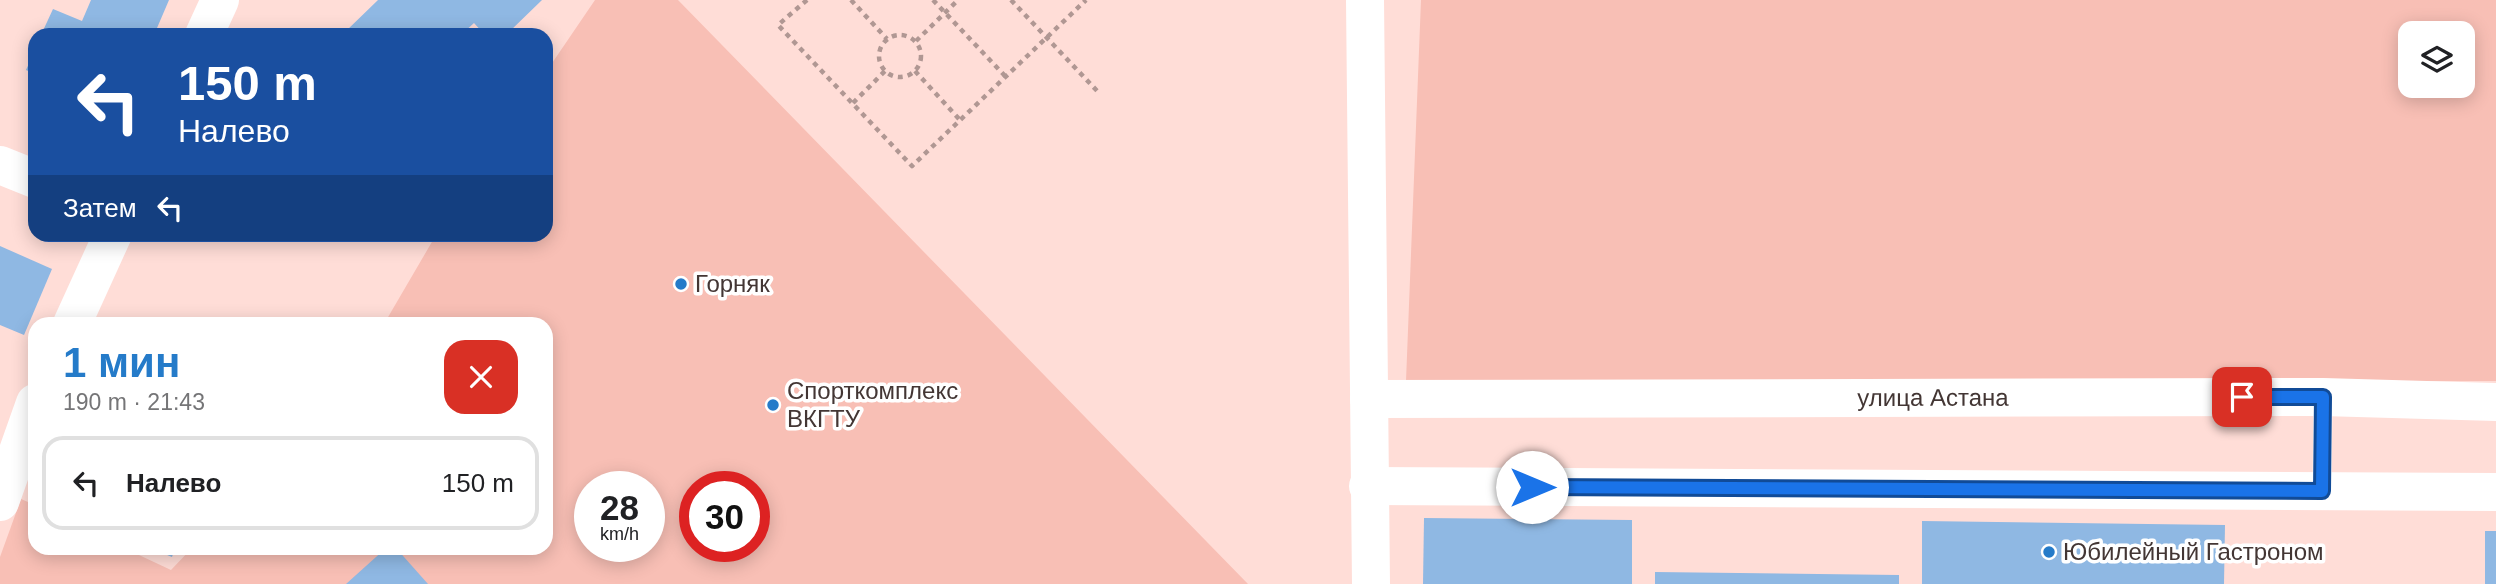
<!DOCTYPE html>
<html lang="ru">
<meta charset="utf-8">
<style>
body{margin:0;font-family:Arial,sans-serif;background:#f6f6f6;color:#202124;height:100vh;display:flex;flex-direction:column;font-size:26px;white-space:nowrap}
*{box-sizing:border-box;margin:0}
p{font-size:23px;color:#757577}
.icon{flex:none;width:38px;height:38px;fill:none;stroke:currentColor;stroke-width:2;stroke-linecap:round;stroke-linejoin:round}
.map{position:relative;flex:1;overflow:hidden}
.drawer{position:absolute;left:28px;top:317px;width:525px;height:238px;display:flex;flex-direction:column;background:#fff;border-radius:21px;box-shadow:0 4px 18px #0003}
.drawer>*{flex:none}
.hud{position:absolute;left:28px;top:28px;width:525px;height:214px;border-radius:21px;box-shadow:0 4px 18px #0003;background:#1a4fa0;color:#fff;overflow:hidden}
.tools{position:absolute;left:2398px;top:21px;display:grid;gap:14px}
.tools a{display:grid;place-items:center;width:77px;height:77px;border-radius:14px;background:#fff;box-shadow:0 4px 18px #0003;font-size:35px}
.speed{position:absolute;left:574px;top:471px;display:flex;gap:14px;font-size:35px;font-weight:700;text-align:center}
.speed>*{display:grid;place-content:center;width:91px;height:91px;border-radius:50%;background:#fff;box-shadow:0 4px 18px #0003;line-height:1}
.speed small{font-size:18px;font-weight:400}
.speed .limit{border:10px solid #d22;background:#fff;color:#111}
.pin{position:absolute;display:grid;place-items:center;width:60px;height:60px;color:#fff;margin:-30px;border-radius:14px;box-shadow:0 4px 10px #0006}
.me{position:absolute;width:77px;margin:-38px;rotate:90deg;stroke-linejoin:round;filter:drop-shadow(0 0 5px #0008)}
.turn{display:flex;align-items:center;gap:24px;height:147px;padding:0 35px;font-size:32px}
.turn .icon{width:91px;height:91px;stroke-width:2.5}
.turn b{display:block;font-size:49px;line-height:60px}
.then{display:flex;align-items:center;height:66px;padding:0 35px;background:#0003;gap:14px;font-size:26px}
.round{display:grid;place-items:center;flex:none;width:74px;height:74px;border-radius:21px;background:#f6f6f6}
.headline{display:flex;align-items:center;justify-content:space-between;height:119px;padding:0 35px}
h1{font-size:42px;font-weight:700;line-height:52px;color:#257bc9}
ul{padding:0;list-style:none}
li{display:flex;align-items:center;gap:21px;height:94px;margin:0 14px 10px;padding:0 21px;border:4px solid #e0e0e0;border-radius:21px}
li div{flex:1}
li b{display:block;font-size:26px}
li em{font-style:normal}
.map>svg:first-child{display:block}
</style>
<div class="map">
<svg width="2496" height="584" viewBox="0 0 2496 584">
<rect width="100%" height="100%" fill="#ffddd7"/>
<g fill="#f8bfb5" fill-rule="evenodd">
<path d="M 595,0 L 678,0 L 1248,584 L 0,584 L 0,557 L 21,499 L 35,505 L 35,548 L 124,548 L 171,570 L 192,548 L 546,548 L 546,324 L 384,324 L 436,235 L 546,234 L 546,72 ZM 590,486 L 649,486 L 649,546 L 590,546 ZM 695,486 L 754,486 L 754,546 L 695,546 Z"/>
<path d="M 1421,0 L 2496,0 L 2496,381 L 1406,381 ZM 2410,33 L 2462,33 L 2462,86 L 2410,86 Z"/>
</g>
<g fill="#8fb8e3">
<path d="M 91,0 L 169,0 L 154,35 L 41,35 L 53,9 L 82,21 Z"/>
<path d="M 378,0 L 542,0 L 506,35 L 485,35 L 474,23 L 461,35 L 346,35 L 344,33 Z"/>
<path d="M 35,50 L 35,74 L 26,70 Z"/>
<path d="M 0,246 L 52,269 L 24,335 L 0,325 Z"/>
<path d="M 1424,518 L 1632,520 L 1632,584 L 1423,584 Z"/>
<path d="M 1922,521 L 2225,525 L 2224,584 L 1922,584 Z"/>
<rect x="2485" y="531" width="11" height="53"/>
<path d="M 150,548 L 175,548 L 172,557 Z"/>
<path d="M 386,548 L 396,548 L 428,584 L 346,584 Z"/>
<path d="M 1655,572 L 1899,575 L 1899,584 L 1655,584 Z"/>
</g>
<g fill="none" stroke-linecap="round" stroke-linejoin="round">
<g stroke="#b09793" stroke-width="4.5" stroke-dasharray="5 5" stroke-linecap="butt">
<path d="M 807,0 L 778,25 L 912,166 L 1086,0"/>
<path d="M 851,0 L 887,39"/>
<path d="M 933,0 L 1006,77"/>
<path d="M 1011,0 L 1100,94"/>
<circle cx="900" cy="56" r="21"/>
<path d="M 916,41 L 958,0"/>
<path d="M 915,71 L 960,120"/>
<path d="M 853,103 L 885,71"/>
</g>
<path stroke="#fff" stroke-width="19" d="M 2322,491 L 2323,397"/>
<g stroke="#fff" stroke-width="38">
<path d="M 1365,0 L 1371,584"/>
<path d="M 204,35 L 220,0"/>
<path d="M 0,165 L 35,179"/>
<path d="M 72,324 L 113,234"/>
<path id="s1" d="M 1369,399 L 2323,397 L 2496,402"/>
<path d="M 1368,486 L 2496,492"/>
<path d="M 0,502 L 35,403"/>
</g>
</g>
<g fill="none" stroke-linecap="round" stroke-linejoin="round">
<defs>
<path id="route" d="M 1532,487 L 2322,491 L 2323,397 L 2242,397"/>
</defs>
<use href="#route" stroke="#114b97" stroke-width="18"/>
<use href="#route" stroke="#1a73e8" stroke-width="12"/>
</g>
<g fill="#257bc9" stroke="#fff" stroke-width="2.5">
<circle cx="681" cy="284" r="7"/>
<circle cx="773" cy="405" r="7"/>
<circle cx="2049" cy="552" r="7"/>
</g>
<g text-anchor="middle" stroke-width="7" stroke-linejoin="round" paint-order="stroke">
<g font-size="24" fill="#433634" stroke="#fff" text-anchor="start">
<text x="695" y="292">Горняк</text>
<text x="787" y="399">Спорткомплекс<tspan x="787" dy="28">ВКГТУ</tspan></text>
<text x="2063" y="560">Юбилейный Гастроном</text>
</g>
<g font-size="24" fill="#433634" stroke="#fff">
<text dy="8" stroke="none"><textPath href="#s1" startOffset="564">улица Астана</textPath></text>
</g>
</g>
</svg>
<div class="tools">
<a><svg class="icon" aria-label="layers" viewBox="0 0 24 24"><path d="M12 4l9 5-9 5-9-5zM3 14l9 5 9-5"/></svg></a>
</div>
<div class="speed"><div>28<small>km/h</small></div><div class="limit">30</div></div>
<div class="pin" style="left:2242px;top:397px;background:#d93025"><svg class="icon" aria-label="arrive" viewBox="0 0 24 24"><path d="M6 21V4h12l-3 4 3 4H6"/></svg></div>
<svg class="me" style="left:1532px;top:487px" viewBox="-20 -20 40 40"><circle r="19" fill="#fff"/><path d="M0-13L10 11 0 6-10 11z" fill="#1a73e8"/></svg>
<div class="hud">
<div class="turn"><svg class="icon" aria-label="left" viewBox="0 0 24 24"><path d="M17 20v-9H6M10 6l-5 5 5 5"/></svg><div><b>150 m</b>Налево</div></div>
<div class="then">Затем<svg class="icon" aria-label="left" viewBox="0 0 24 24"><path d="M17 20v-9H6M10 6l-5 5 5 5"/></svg></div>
</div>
<section class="drawer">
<div class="headline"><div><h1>1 мин</h1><p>190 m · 21:43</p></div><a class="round" style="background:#d93025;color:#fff"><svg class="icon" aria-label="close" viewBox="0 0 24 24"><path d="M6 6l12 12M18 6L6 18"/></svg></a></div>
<ul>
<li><svg class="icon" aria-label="left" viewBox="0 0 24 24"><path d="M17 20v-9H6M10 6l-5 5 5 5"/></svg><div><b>Налево</b></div><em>150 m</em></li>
</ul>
</section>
</div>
